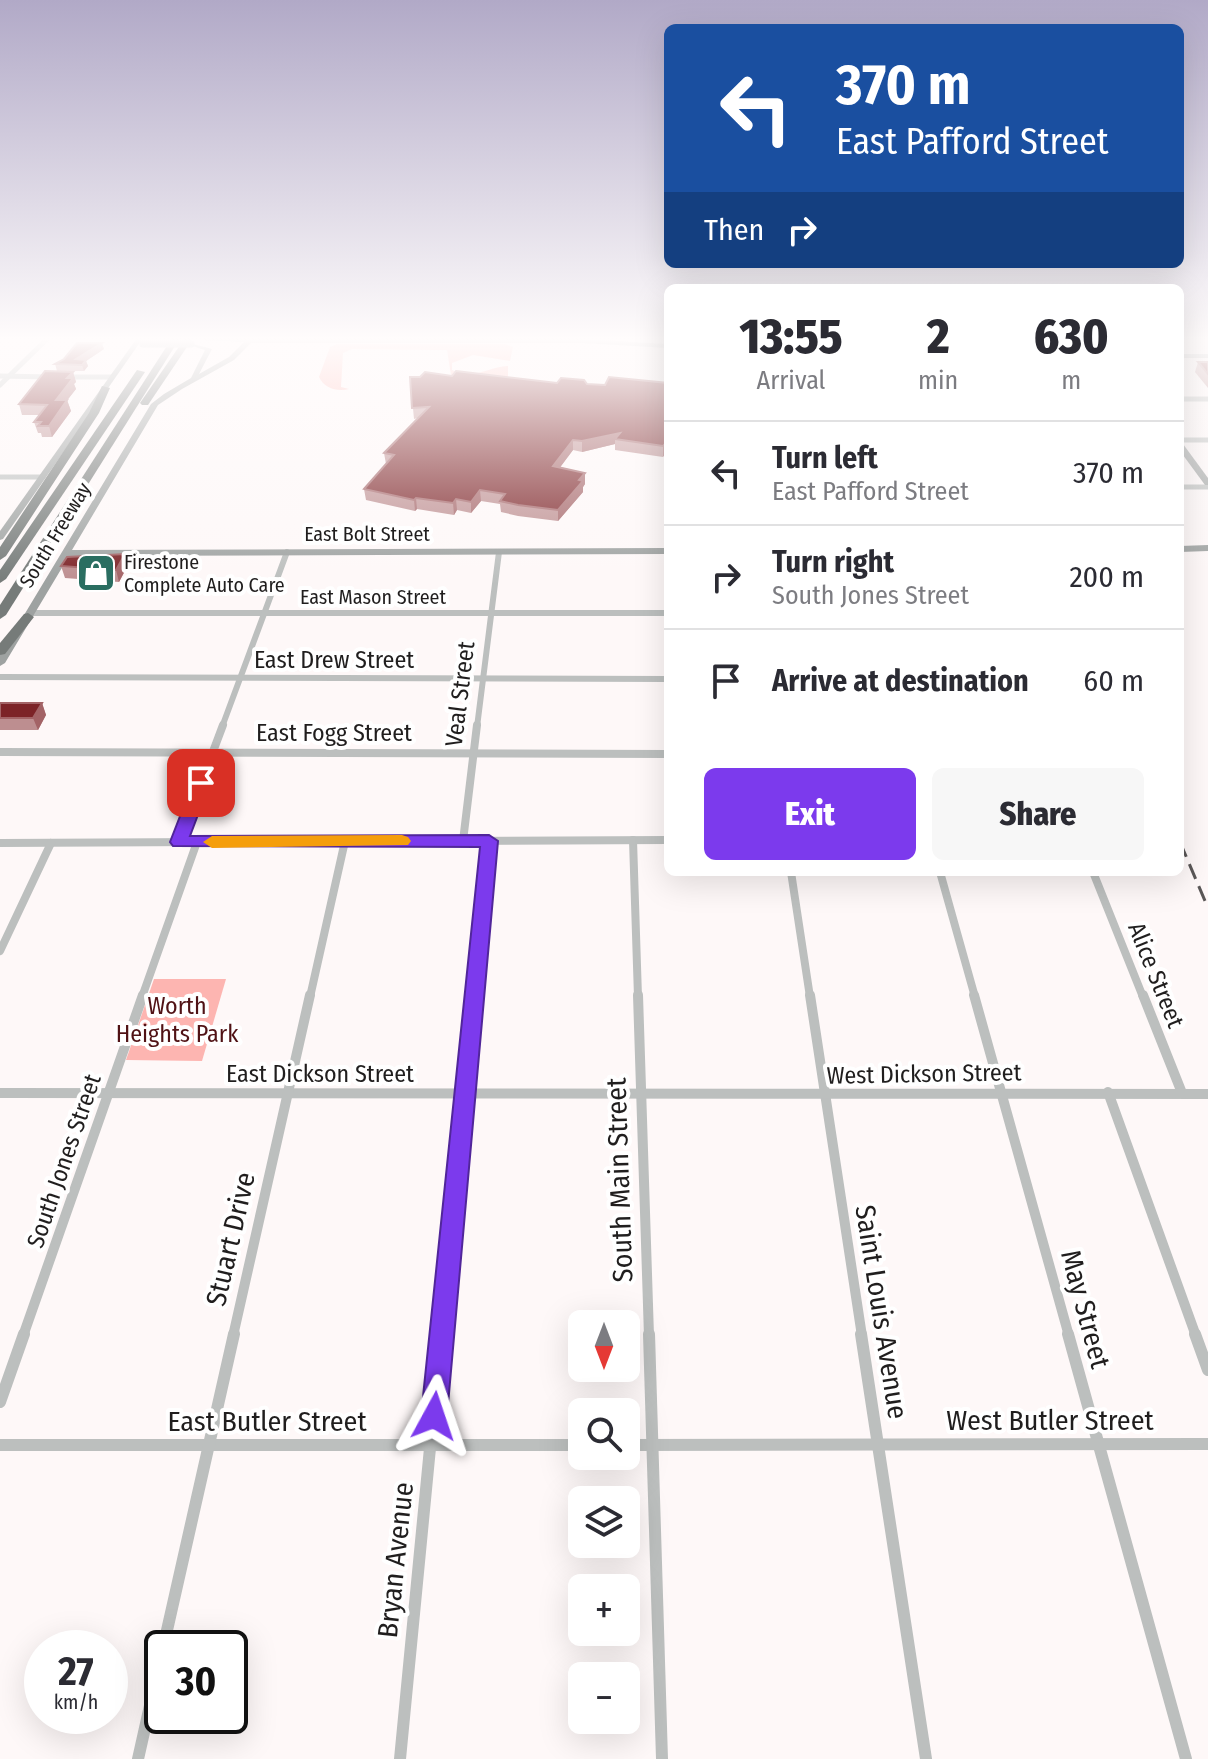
<!DOCTYPE html>
<meta charset="utf-8">
<style>
body{margin:0;font-family:"Fira Sans Condensed",sans-serif;background:#f7f7f7;color:#2b2b33;height:100vh;display:flex;flex-direction:column;font-size:30px;white-space:nowrap}
*{box-sizing:border-box;margin:0}
p{font-size:26px;color:#7c7c81}
.icon{flex:none;width:44px;height:44px;fill:none;stroke:currentColor;stroke-width:2;stroke-linecap:round;stroke-linejoin:round}
.map{position:relative;flex:1;overflow:hidden}
.side{position:absolute;left:664px;top:284px;width:520px;height:592px;display:flex;flex-direction:column;background:#fff;border-radius:12px;box-shadow:0 8px 32px #0002}
.side>*{flex:none}
.hud{position:absolute;left:664px;top:24px;width:520px;height:244px;border-radius:12px;box-shadow:0 8px 32px #0002;background:#1a4fa0;color:#fff;overflow:hidden}
.needle{width:52px;rotate:180deg}
.buttons{position:absolute;left:568px;top:1310px;display:grid;gap:16px}
.buttons a{display:grid;place-items:center;width:72px;height:72px;border-radius:12px;background:#fff;box-shadow:0 8px 32px #0002;font-size:40px}
.speed{position:absolute;left:24px;top:1630px;display:flex;gap:16px;font-size:40px;font-weight:700;text-align:center}
.speed>*{display:grid;place-content:center;width:104px;height:104px;border-radius:50%;background:#fff;box-shadow:0 8px 32px #0002;line-height:1}
.speed small{font-size:20px;font-weight:400}
.speed .limit{border:4px solid #111;border-radius:12px;background:#fff;color:#111}
.pin{position:absolute;display:grid;place-items:center;width:68px;height:68px;color:#fff;margin:-34px;border-radius:16px;box-shadow:0 4px 12px #0006}
.me{position:absolute;width:88px;margin:-44px;rotate:5deg;stroke-linejoin:round;filter:drop-shadow(0 0 6px #0008)}
.turn{display:flex;align-items:center;gap:28px;height:168px;padding:0 40px;font-size:36px}
.turn .icon{width:104px;height:104px;stroke-width:2.5}
.turn b{display:block;font-size:56px;line-height:68px}
.then{display:flex;align-items:center;height:76px;padding:0 40px;background:#0003;gap:16px;font-size:30px}
.eta{display:flex;justify-content:space-evenly;align-items:center;height:136px;text-align:center}
.eta b{font-size:48px;font-weight:800;line-height:56px}
.primary-button{display:flex;gap:16px;margin-top:auto;padding:16px 40px}
.primary-button a{flex:1;height:92px;border-radius:12px;background:#7c3aed;color:#fff;font-size:32px;font-weight:800;line-height:92px;text-align:center}
.primary-button a+a{background:#f7f7f7;color:#2b2b33}
ul{padding:0;list-style:none}
li{display:flex;align-items:center;gap:24px;height:104px;padding:0 40px;border-top:2px solid #e1e1e2}
li div{flex:1}
li b{display:block;font-size:30px}
li em{font-style:normal}
.map>svg:first-child{display:block}
</style>
<div class="map">
<svg width="1208" height="1759" viewBox="0 0 1208 1759">
<rect width="100%" height="100%" fill="#fef8f8"/>
<g fill="#fdb5b1">
<path d="M 337,344 L 505,344 L 513,347 L 510,361 L 473,355 L 452,363 L 452,370 C 476,380 487,367 508,366 L 508,379 L 451,375 L 447,350 L 352,349 L 343,353 L 341,387 L 349,389 C 337,392 324,388 319,377 L 330,347 Z"/>
<path d="M 154,979 L 226,979 L 202,1061 L 126,1060 Z"/>
</g>
<g fill="none" stroke-linecap="round" stroke-linejoin="round">
<g stroke="#bcbfbe" stroke-width="5">
<path d="M 0,376 L 51,377"/>
<path d="M 65,377 L 112,377"/>
<path d="M 0,385 L 48,338"/>
<path d="M 1180,399 L 1208,399"/>
<path d="M 1180,440 L 1208,440"/>
<path d="M 0,477 L 43,477"/>
<path d="M 1180,487 L 1208,487"/>
</g>
<g stroke="#bcbfbe" stroke-width="6">
<path d="M 31,613 L 668,613"/>
<path d="M 0,677 L 668,679"/>
<path d="M 222,727 L 287,552"/>
<path d="M 477,727 L 499,552"/>
</g>
<g stroke="#bcbfbe" stroke-width="8">
<path d="M 0,752 L 668,754"/>
<path d="M 633,840 L 638,997"/>
<path d="M 463,841 L 477,725"/>
<path d="M 179,842 L 223,725"/>
<path d="M 0,843 L 668,840"/>
<path d="M 791,872 L 810,997"/>
<path d="M 940,872 L 975,997"/>
<path d="M 1093,872 L 1143,997"/>
<path d="M 0,951 L 51,843"/>
<path d="M 142,997 L 197,842"/>
<path d="M 310,997 L 345,841"/>
<path d="M 474,997 L 489,841"/>
</g>
<g stroke="#bcbfbe" stroke-width="10">
<path d="M 638,995 L 649,1336"/>
<path d="M 810,995 L 862,1336"/>
<path d="M 974,995 L 1069,1336"/>
<path d="M 1143,995 L 1182,1093"/>
<path d="M 1108,1092 L 1196,1336"/>
<path d="M 0,1093 L 1208,1094"/>
<path d="M 23,1336 L 143,995"/>
<path d="M 233,1336 L 310,995"/>
<path d="M 441,1336 L 474,995"/>
</g>
<g stroke="#bcbfbe" stroke-width="12">
<path d="M 649,1334 L 662,1759"/>
<path d="M 861,1334 L 926,1759"/>
<path d="M 1068,1334 L 1186,1759"/>
<path d="M 1195,1334 L 1208,1370"/>
<path d="M 0,1402 L 24,1334"/>
<path d="M 0,1445 L 582,1445"/>
<path d="M 626,1445 L 1208,1444"/>
<path d="M 163,1648 L 234,1334"/>
<path d="M 138,1759 L 162,1652"/>
<path d="M 400,1759 L 441,1334"/>
</g>
<g fill="#9ea2a1" fill-rule="evenodd">
<path d="M 137,338 L 143,338 L 3,539 L 0,540 L 0,531 Z"/>
<path d="M 200,338 L 582,339 L 668,344 L 668,348 L 582,343 L 251,343 L 234,360 L 182,389 L 158,405 L 72,550 L 668,548 L 668,554 L 69,556 L 5,663 L 0,666 L 0,655 L 151,404 L 164,394 L 191,378 L 205,350 L 189,345 L 189,343 L 212,349 L 199,374 L 229,357 L 244,342 L 203,340 Z"/>
<rect x="1180" y="354" width="28" height="4"/>
<path d="M 1180,444 L 1183,444 L 1208,478 L 1208,485 L 1205,485 L 1180,451 Z"/>
<path d="M 1208,545 L 1208,551 L 1180,552 L 1180,546 Z"/>
</g>
<g fill="#767b79" fill-rule="evenodd">
<path d="M 172,338 L 180,338 L 6,615 L 0,619 L 0,605 Z"/>
<path d="M 185,338 L 193,338 L 148,405 L 142,405 L 140,403 Z"/>
<path d="M 137,370 L 145,372 L 6,579 L 0,583 L 0,570 Z"/>
<path d="M 102,386 L 110,388 L 99,413 L 6,556 L 0,560 L 0,547 L 89,413 Z"/>
<path d="M 28,613 L 34,617 L 5,654 L 0,655 L 0,643 L 24,614 Z"/>
</g>
<path stroke="#5a5757" stroke-width="3" stroke-dasharray="16 8" stroke-linecap="butt" d="M 1180,842 L 1208,908"/>
<path stroke="#9ea2a1" stroke-width="7" d="M 143,344 L 191,344"/>
</g>
<g fill="#bd8e90">
<path d="M 104,349 L 86,361 L 88,366 L 84,371 L 57,371 L 55,364 Z"/>
<path d="M 1198,362 L 1208,362 L 1208,388 L 1195,372 Z"/>
<path d="M 73,372 L 76,382 L 74,384 L 76,389 L 67,400 L 71,411 L 52,437 L 42,437 L 41,433 L 38,433 L 34,422 L 39,415 L 22,415 L 19,404 Z"/>
<path d="M 452,376 L 557,383 L 605,385 L 668,383 L 663,457 L 615,450 L 615,444 L 582,452 L 573,450 L 560,467 L 585,473 L 585,484 L 583,487 L 583,492 L 558,521 L 518,516 L 501,512 L 500,504 L 481,501 L 471,513 L 457,510 L 454,515 L 417,509 L 415,511 L 366,500 L 364,489 L 386,464 L 384,453 L 418,418 L 414,419 L 410,377 Z"/>
<path d="M 128,565 L 119,582 L 65,578 L 61,566 Z"/>
<path d="M 0,703 L 42,703 L 46,715 L 38,730 L 0,730 Z"/>
</g>
<g fill="#a36366">
<path d="M 102,343 L 104,349 L 86,361 L 88,366 L 84,371 L 82,365 L 76,359 Z"/>
<path d="M 73,372 L 76,382 L 74,384 L 76,389 L 59,411 L 56,400 L 67,378 Z"/>
<path d="M 67,400 L 71,411 L 52,437 L 49,426 Z"/>
<path d="M 620,433 L 615,439 L 615,444 L 582,452 L 582,441 Z"/>
<path d="M 573,440 L 573,450 L 553,477 L 553,466 Z"/>
<path d="M 668,441 L 668,451 L 663,457 L 663,446 Z"/>
<path d="M 585,473 L 585,484 L 583,487 L 583,492 L 558,521 L 558,510 Z"/>
<path d="M 480,490 L 481,501 L 471,513 L 471,502 Z"/>
<path d="M 416,498 L 417,509 L 415,511 L 414,500 Z"/>
<path d="M 456,499 L 457,510 L 454,515 L 453,503 Z"/>
<path d="M 125,554 L 128,565 L 119,582 L 116,570 Z"/>
<path d="M 42,703 L 46,715 L 38,730 L 33,718 Z"/>
</g>
<g fill="#7c2327" stroke="#a36366" stroke-width="2">
<path d="M 77,343 L 102,343 L 76,359 L 86,360 L 82,365 L 55,364 L 64,359 Z"/>
<path d="M 1198,362 L 1208,362 L 1208,374 Z"/>
<path d="M 45,371 L 73,372 L 67,378 L 73,378 L 56,400 L 67,400 L 49,426 L 38,426 L 41,422 L 34,422 L 47,405 L 19,404 Z"/>
<path d="M 456,371 L 557,383 L 561,378 L 584,380 L 587,384 L 605,385 L 609,377 L 668,383 L 668,441 L 663,446 L 615,439 L 620,433 L 582,441 L 573,440 L 553,466 L 585,473 L 579,480 L 583,481 L 558,510 L 518,505 L 500,501 L 505,494 L 480,490 L 471,502 L 456,499 L 453,503 L 416,498 L 414,500 L 364,489 L 394,455 L 384,453 L 429,407 L 412,408 L 410,377 L 420,377 L 425,372 L 452,376 Z"/>
<path d="M 125,554 L 116,570 L 61,566 L 67,557 Z"/>
<path d="M 0,703 L 42,703 L 33,718 L 0,718 Z"/>
</g>
<linearGradient id="sky" x2="0" y2="1"><stop stop-color="#b1a9c7"/><stop offset="0.58" stop-color="#fffcfc"/><stop offset="1" stop-color="#fffcfc" stop-opacity="0"/></linearGradient>
<rect width="1208" height="584" fill="url(#sky)"/>
<path fill="#7c3aed" stroke="#51269a" stroke-width="2" d="M 201,777 L 210,783 L 190,836 L 489,835 L 498,841 L 447,1416 L 443,1425 L 434,1429 L 424,1425 L 421,1416 L 480,847 L 173,846 L 170,842 L 193,783 Z"/>
<path fill="#f59e0b" d="M 402,835 L 408,837 L 411,841 L 408,845 L 212,848 L 203,842 L 212,836 Z"/>
<defs>
<symbol id="shop-square" viewBox="-11 -11 22 22"><rect x="-9" y="-9" width="18" height="18" rx="4" fill="#2a6e61" stroke="#fff"/><path d="M-5-2.5h2.3a2.7 3.5 0 0 1 5.4 0H5L5.5 6h-11ZM-1.5-2.5h3a1.5 2.3 0 0 0-3 0Z" fill="#fff"/></symbol>
</defs>
<g fill-rule="evenodd">
<use href="#shop-square" x="74" y="551" width="44" height="44"/>
</g>
<g text-anchor="middle" stroke-width="8" stroke-linejoin="round" paint-order="stroke">
<g font-size="20" fill="#201e1e" stroke="#fff">
<text x="367" y="541">East Bolt Street</text>
<text transform="translate(55 535) rotate(-59)" y="7">South Freeway</text>
<text x="373" y="604">East Mason Street</text>
</g>
<g font-size="20" fill="#201e1e" stroke="#fff" text-anchor="start">
<text x="124" y="569">Firestone<tspan x="124" dy="23">Complete Auto Care</tspan></text>
</g>
<g font-size="24" fill="#201e1e" stroke="#fff">
<text x="334" y="668">East Drew Street</text>
<text transform="translate(460 694) rotate(-83)" y="8">Veal Street</text>
<text x="334" y="741">East Fogg Street</text>
<text transform="translate(1156 975) rotate(68)" y="8">Alice Street</text>
<text x="320" y="1082">East Dickson Street</text>
<text transform="translate(924 1074) rotate(-1)" y="8">West Dickson Street</text>
<text transform="translate(64 1161) rotate(-71)" y="8">South Jones Street</text>
</g>
<g font-size="24" fill="#501215" stroke="#fff">
<text x="177" y="1014">Worth<tspan x="177" dy="28">Heights Park</tspan></text>
</g>
<g font-size="28" fill="#201e1e" stroke="#fff">
<text transform="translate(619 1180) rotate(-92)" y="10">South Main Street</text>
<text transform="translate(230 1239) rotate(-77)" y="10">Stuart Drive</text>
<text transform="translate(1086 1309) rotate(75)" y="10">May Street</text>
<text transform="translate(882 1312) rotate(81)" y="10">Saint Louis Avenue</text>
<text x="1050" y="1430">West Butler Street</text>
<text x="267" y="1431">East Butler Street</text>
<text transform="translate(395 1560) rotate(-84)" y="10">Bryan Avenue</text>
</g>
</g>
</svg>
<div class="buttons">
<a><svg class="needle" viewBox="-14 -14 28 28"><path d="M0-13l5 13h-10z" fill="#e53935"/><path d="M0 13l5-13h-10z" fill="#7c7c81"/></svg></a>
<a><svg class="icon" aria-label="search" viewBox="0 0 24 24"><circle cx="10" cy="10" r="6"/><path d="M15 15l6 6"/></svg></a>
<a><svg class="icon" aria-label="layers" viewBox="0 0 24 24"><path d="M12 4l9 5-9 5-9-5zM3 14l9 5 9-5"/></svg></a>
<a>+</a>
<a>−</a>
</div>
<div class="speed"><div>27<small>km/h</small></div><div class="limit">30</div></div>
<div class="pin" style="left:201px;top:783px;background:#d93025"><svg class="icon" aria-label="arrive" viewBox="0 0 24 24"><path d="M6 21V4h12l-3 4 3 4H6"/></svg></div>
<svg class="me" style="left:434px;top:1416px" viewBox="-20 -20 40 40"><path d="M0-17L14 15 0 8-14 15z" fill="#7c3aed" stroke="#fff" stroke-width="4"/></svg>
<div class="hud">
<div class="turn"><svg class="icon" aria-label="left" viewBox="0 0 24 24"><path d="M17 20v-9H6M10 6l-5 5 5 5"/></svg><div><b>370 m</b>East Pafford Street</div></div>
<div class="then">Then<svg class="icon" aria-label="right" viewBox="0 0 24 24"><path d="M7 20v-9h11M14 6l5 5-5 5"/></svg></div>
</div>
<section class="side">
<div class="eta">
<div><b>13:55</b><p>Arrival</p></div>
<div><b>2</b><p>min</p></div>
<div><b>630</b><p>m</p></div>
</div>
<ul>
<li><svg class="icon" aria-label="left" viewBox="0 0 24 24"><path d="M17 20v-9H6M10 6l-5 5 5 5"/></svg><div><b>Turn left</b><p>East Pafford Street</p></div><em>370 m</em></li>
<li><svg class="icon" aria-label="right" viewBox="0 0 24 24"><path d="M7 20v-9h11M14 6l5 5-5 5"/></svg><div><b>Turn right</b><p>South Jones Street</p></div><em>200 m</em></li>
<li><svg class="icon" aria-label="arrive" viewBox="0 0 24 24"><path d="M6 21V4h12l-3 4 3 4H6"/></svg><div><b>Arrive at destination</b></div><em>60 m</em></li>
</ul>
<div class="primary-button"><a>Exit</a><a>Share</a></div>
</section>
</div>
